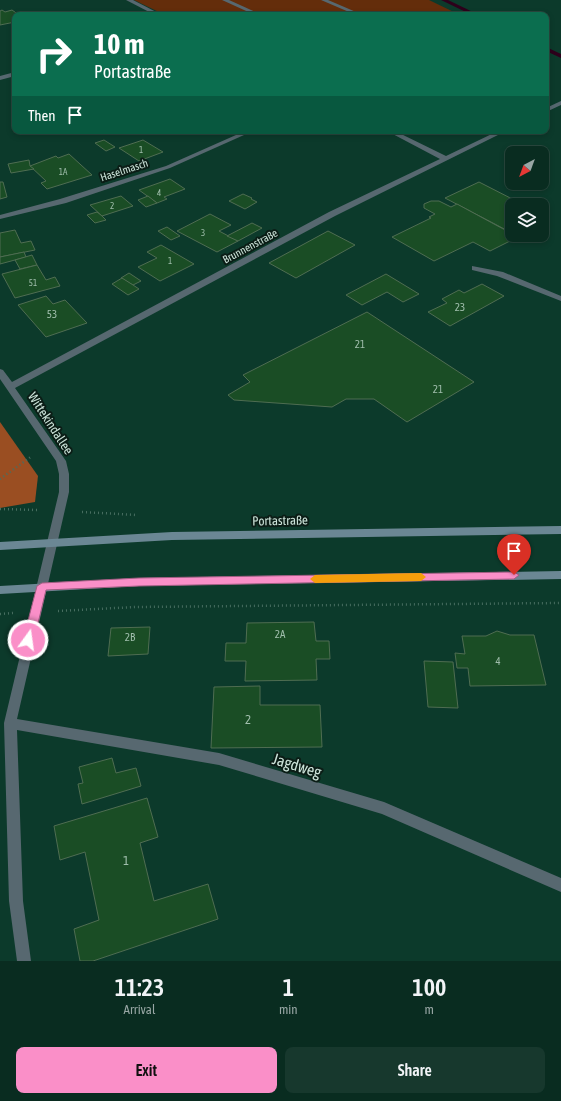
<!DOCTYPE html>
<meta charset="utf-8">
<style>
body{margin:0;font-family:"Asap Condensed",sans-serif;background:#17382d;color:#f1f3f6;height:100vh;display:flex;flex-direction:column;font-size:15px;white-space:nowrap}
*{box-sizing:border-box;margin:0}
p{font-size:13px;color:#99a7a5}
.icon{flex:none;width:22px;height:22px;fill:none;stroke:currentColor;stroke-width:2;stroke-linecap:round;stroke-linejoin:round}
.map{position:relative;height:961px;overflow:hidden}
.side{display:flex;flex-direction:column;background:#092c20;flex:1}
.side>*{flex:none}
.guide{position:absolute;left:12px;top:12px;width:537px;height:122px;border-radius:8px;box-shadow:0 2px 6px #0003,0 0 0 1px #29483e;background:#0b6e4f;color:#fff;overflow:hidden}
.needle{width:26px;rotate:221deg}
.controls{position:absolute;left:505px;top:146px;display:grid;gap:8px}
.controls a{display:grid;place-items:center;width:44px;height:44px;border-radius:8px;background:#092c20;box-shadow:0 2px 6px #0003,0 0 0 1px #29483e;font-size:20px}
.pin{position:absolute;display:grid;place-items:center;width:34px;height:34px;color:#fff;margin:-41px -17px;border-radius:50% 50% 50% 0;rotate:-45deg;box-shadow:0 0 4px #0007}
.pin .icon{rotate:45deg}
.me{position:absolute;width:44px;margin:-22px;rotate:14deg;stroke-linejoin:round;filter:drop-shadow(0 0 3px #0008)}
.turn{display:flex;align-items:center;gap:14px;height:84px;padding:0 16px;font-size:18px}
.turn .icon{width:52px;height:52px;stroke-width:2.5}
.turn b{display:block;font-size:28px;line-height:34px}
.then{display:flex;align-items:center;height:38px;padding:0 16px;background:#0003;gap:8px;font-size:15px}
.eta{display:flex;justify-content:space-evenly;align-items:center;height:68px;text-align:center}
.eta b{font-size:24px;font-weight:600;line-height:28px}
.action{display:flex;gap:8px;margin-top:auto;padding:8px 16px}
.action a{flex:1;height:46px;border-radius:8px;background:#fa8fc8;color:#111;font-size:16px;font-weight:600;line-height:46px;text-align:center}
.action a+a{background:#17382d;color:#f1f3f6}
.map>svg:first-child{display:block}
</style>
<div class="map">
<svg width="561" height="961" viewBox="0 0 561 961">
<rect width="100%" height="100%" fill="#0c3a2b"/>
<path fill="#642d0b" d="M 134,0 L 429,0 L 460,15 L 165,15 Z"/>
<path fill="#9a4e22" d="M 0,422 L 38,476 L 35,502 L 0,508 Z"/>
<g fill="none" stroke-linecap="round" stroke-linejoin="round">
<g fill="#2d001b" fill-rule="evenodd">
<path d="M 441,0 L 448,0 L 479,15 L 472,15 Z"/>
<path d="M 546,47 L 561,54 L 561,58 L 546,51 Z"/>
</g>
</g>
<g fill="#1a4d25" stroke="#4f6d52">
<path d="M 2,10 L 5,12 L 12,10 L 19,15 L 15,15 L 15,22 L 0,25 L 0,11 Z"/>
<path d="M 104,140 L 115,147 L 106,151 L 95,143 Z"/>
<path d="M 143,140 L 163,152 L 139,161 L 119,148 Z"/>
<path d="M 69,154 L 92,175 L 47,189 L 41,183 L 46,181 L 30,166 L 56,156 L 58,158 Z"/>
<path d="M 29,160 L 30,166 L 34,169 L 11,173 L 8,164 Z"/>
<path d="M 170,179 L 185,189 L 164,197 L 167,199 L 157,203 L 139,190 Z"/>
<path d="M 0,182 L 3,182 L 7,197 L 0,199 Z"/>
<path d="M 479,182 L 524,205 L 512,205 L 512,233 L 445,198 Z"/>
<path d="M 243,194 L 252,198 L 251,199 L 257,202 L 245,209 L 229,201 Z"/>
<path d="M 121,196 L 133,206 L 102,216 L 90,205 Z"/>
<path d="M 148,196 L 157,203 L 146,207 L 138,200 Z"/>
<path d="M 431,201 L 439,201 L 451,207 L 457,204 L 518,237 L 490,251 L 473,242 L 434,261 L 392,237 L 431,218 L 429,217 L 435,214 L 424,208 L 424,204 Z"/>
<path d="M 97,212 L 102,216 L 106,220 L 95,223 L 87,215 Z"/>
<path d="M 210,214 L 231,225 L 219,231 L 238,241 L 217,252 L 177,231 Z"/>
<path d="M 252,223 L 262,228 L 238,241 L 227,236 Z"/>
<path d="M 167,227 L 180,236 L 171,240 L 158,231 Z"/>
<path d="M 15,230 L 21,243 L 31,241 L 35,250 L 0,257 L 0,233 Z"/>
<path d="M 328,231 L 355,245 L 296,278 L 269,263 Z"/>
<path d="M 161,245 L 194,264 L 160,281 L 138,267 L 157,258 L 147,252 Z"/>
<path d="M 24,252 L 26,257 L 0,264 L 0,257 Z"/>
<path d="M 32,255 L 37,265 L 20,269 L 15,260 Z"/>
<path d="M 37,265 L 46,280 L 55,277 L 60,286 L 15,298 L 2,274 Z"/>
<path d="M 129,273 L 141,281 L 133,285 L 121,278 Z"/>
<path d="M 386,274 L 419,294 L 403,302 L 387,292 L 362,305 L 346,295 Z"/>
<path d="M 122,278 L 133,285 L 139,289 L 128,295 L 112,284 Z"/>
<path d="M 482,284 L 504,296 L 450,326 L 428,312 L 447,303 L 442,299 L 459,290 L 464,293 Z"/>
<path d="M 46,296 L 53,304 L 65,300 L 87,323 L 46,337 L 18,305 Z"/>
<path d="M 367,312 L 474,382 L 407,422 L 374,399 L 346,399 L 332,407 L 234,400 L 228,395 L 250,382 L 243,375 Z"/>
<path d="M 314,622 L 316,641 L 329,641 L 330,659 L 316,659 L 317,680 L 245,681 L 246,661 L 225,661 L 226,643 L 246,643 L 247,623 Z"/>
<path d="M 150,627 L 148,654 L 108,656 L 111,628 Z"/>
<path d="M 497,631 L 510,635 L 534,635 L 546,685 L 470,686 L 468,668 L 457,668 L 455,653 L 465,654 L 462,636 L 486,636 Z"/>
<path d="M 424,661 L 453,662 L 458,708 L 428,707 Z"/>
<path d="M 260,686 L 260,705 L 320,705 L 322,747 L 211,748 L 214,687 Z"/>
<path d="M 112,758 L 116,773 L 136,768 L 141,786 L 82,804 L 78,784 L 83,783 L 79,767 Z"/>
<path d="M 147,798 L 158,837 L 140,843 L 154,901 L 208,884 L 218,919 L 93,961 L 80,961 L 74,929 L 99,920 L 85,852 L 60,860 L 54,826 Z"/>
</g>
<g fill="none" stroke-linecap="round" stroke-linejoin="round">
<g stroke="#486e61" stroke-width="2.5" stroke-dasharray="1 3" stroke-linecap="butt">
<path d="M 0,479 L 32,456"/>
<path d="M 0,509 L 37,510"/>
<path d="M 82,512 L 137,515"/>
<path d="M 58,611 L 135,607 L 561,603"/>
<path d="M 0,614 L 13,613"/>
</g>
<g fill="#576870" fill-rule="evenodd">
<path d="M 222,0 L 229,0 L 262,15 L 255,15 Z"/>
<path d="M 321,0 L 328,0 L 363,15 L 356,15 Z"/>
<path d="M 472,266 L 503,272 L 561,296 L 561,301 L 497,276 L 472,270 Z"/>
</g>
<g fill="#576870" fill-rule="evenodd">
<path d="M 126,0 L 133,0 L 162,15 L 155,15 Z"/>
<path d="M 15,72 L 15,76 L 0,80 L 0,76 Z"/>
<path d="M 561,101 L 561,105 L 546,112 L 546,108 Z"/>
<path d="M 245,131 L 253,131 L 170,168 L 66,203 L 0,219 L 0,215 L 60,199 L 166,166 Z"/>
<path d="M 387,131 L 395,131 L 446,156 L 498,131 L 506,131 L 335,216 L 15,388 L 66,461 L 69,474 L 69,492 L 17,719 L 219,753 L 384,802 L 561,878 L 561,892 L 382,814 L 219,765 L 17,730 L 23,901 L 31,961 L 17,961 L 9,901 L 4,723 L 59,492 L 59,474 L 56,461 L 0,379 L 0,369 L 3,370 L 12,382 L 329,212 L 440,159 Z"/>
</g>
<g fill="#6b8794" fill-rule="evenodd">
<path d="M 561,526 L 561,534 L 172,540 L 0,550 L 0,542 L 172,532 Z"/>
<path d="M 561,571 L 561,579 L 139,586 L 0,594 L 0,586 L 139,578 Z"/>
</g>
</g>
<path fill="#fa8fc8" stroke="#a25d82" d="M 514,572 L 519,575 L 514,579 L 139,586 L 46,590 L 34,640 L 28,645 L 23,640 L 37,586 L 42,583 L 139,578 Z"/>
<path fill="#f59e0b" d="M 421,573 L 426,577 L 421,581 L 315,583 L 310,579 L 315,575 Z"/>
<g text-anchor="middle" stroke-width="4" stroke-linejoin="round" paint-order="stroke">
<g font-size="9" fill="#a0beac">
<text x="141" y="153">1</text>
<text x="63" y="175">1A</text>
<text x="159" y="196">4</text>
<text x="112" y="209">2</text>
<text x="203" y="236">3</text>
<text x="170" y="264">1</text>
<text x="33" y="286">51</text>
</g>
<g font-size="11" fill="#cce3d9" stroke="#0b1d16">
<text transform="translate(124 170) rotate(-18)" y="4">Haselmasch</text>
<text transform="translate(250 246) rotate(-28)" y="4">Brunnenstraße</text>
</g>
<g font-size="11" fill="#a0beac">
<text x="460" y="311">23</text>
<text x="52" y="318">53</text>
<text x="360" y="348">21</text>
<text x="438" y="393">21</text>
<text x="280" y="638">2A</text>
<text x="130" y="641">2B</text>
<text x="498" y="665">4</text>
</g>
<g font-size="13" fill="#cce3d9" stroke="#0b1d16">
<text transform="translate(51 423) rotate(57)" y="5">Wittekindallee</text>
<text transform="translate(280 520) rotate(-1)" y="5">Portastraße</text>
</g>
<g font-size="13" fill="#a0beac">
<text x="248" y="724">2</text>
<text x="126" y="865">1</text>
</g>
<g font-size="16" fill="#cce3d9" stroke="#0b1d16">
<text transform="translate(297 765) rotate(17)" y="6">Jagdweg</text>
</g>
</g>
</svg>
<div class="controls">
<a><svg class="needle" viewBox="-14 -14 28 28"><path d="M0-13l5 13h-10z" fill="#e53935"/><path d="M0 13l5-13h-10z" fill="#99a7a5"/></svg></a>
<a><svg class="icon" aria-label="layers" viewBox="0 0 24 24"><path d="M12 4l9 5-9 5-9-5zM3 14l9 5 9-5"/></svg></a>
</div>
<div class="pin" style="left:514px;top:575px;background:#d93025"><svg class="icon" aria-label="arrive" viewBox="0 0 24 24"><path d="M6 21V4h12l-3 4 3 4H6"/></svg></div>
<svg class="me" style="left:28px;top:640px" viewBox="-20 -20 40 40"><circle r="17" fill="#fa8fc8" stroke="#fff" stroke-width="3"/><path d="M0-11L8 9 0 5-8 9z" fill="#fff"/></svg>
<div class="guide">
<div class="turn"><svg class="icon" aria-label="right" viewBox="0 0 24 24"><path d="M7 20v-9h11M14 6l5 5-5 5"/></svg><div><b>10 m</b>Portastraße</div></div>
<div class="then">Then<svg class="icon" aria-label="arrive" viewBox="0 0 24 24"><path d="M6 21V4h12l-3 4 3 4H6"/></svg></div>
</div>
</div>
<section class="side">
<div class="eta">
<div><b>11:23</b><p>Arrival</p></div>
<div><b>1</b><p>min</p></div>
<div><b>100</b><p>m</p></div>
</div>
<div class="action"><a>Exit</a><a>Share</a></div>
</section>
